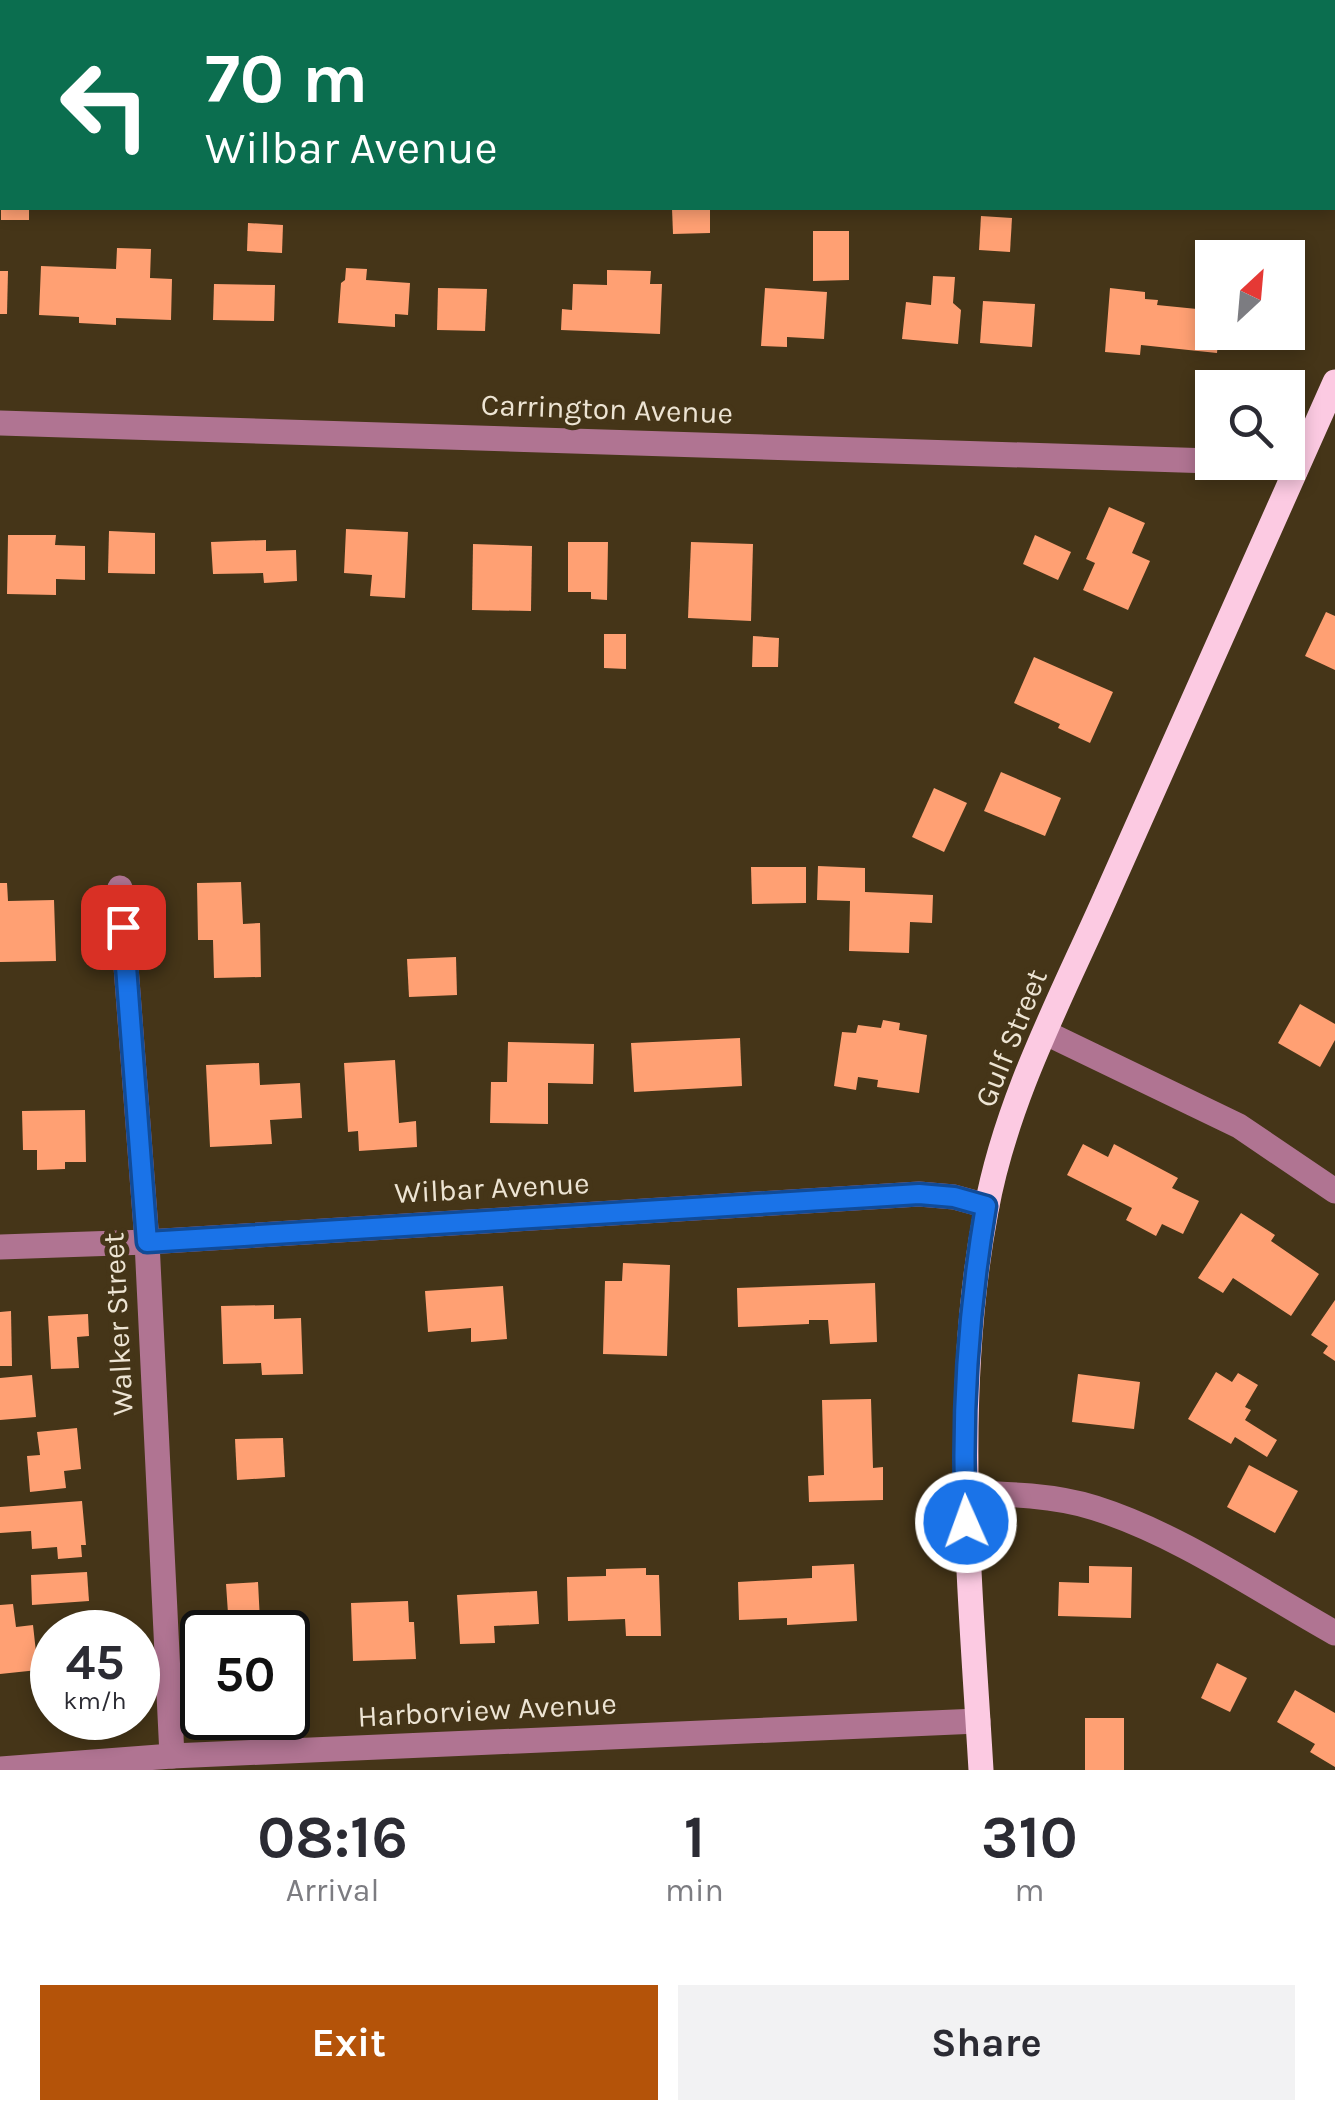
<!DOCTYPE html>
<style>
body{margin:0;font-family:Karla,sans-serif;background:#f2f2f3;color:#2b2b33;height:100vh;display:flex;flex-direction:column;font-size:38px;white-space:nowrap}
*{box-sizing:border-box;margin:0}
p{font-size:32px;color:#7c7c81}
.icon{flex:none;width:55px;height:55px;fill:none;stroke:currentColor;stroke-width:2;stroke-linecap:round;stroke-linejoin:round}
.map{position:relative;height:1770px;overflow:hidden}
.sheet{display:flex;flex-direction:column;background:#fff;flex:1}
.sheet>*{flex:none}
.guide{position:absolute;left:0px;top:0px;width:1335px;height:210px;box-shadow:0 5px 15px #0003;background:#0b6e4f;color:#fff;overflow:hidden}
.needle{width:65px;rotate:26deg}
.fabs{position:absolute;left:1195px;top:240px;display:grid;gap:20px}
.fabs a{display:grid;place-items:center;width:110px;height:110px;border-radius:0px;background:#fff;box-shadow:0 5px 15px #0003;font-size:50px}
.speed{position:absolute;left:30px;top:1610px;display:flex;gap:20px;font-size:50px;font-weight:700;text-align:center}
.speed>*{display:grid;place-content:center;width:130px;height:130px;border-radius:50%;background:#fff;box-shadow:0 5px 15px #0003;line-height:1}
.speed small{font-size:25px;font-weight:400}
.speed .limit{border:5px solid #111;border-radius:15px;background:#fff;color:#111}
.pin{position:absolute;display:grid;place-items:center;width:85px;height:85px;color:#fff;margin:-42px;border-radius:20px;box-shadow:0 5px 15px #0006}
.me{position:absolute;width:110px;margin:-55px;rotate:358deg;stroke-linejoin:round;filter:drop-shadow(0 0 8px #0008)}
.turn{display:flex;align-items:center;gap:35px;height:210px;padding:0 40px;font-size:45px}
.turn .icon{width:130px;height:130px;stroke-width:2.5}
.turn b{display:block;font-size:70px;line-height:85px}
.eta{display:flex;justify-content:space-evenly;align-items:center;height:170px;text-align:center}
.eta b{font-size:60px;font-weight:700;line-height:70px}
.button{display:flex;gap:20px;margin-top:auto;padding:20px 40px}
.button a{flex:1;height:115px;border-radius:0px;background:#b45309;color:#fff;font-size:40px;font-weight:700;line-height:115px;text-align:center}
.button a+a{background:#f2f2f3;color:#2b2b33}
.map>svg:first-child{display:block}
</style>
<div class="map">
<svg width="1335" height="1770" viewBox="0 0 1335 1770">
<rect width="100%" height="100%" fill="#453518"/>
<g fill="#ffa073">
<rect x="1" y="208" width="28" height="12"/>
<path d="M 672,208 L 710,208 L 710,233 L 673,234 Z"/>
<path d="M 981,216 L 1012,218 L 1010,252 L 979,250 Z"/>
<path d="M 248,223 L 283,225 L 282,253 L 247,251 Z"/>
<path d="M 813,231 L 849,231 L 849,280 L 813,281 Z"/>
<path d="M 117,248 L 151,249 L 150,278 L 172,279 L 171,320 L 116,318 L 116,325 L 79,323 L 79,317 L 39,315 L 41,266 L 116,269 Z"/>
<path d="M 346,268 L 367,269 L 366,280 L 410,283 L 408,315 L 395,314 L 395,327 L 338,323 L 341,283 L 345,280 Z"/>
<path d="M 607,270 L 651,271 L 650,284 L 662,284 L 660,334 L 561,330 L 562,309 L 572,310 L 573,284 L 607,285 Z"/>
<path d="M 0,271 L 8,271 L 7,314 L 0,314 Z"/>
<path d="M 933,276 L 955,277 L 953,303 L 961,310 L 958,344 L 902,339 L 906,302 L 931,305 Z"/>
<path d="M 214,284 L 275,285 L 274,321 L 213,320 Z"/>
<path d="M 438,288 L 487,289 L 485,331 L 437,330 Z"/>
<path d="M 765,288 L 827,292 L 824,339 L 787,337 L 787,347 L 761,346 Z"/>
<path d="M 1110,288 L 1145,292 L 1145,299 L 1158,300 L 1157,305 L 1207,310 L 1206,324 L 1212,324 L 1212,332 L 1219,332 L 1217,353 L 1141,345 L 1140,355 L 1105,352 Z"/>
<path d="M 983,301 L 1035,304 L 1032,347 L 980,343 Z"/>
<path d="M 1109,507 L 1145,523 L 1132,553 L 1150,561 L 1128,610 L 1083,590 L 1095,563 L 1086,559 Z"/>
<path d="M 346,529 L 408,532 L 405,598 L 370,596 L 372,575 L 344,573 Z"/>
<path d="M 109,531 L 155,533 L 155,574 L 108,573 Z"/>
<path d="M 8,535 L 56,535 L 55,545 L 85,546 L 85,580 L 56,579 L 56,595 L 7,594 Z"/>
<path d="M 1035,535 L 1071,552 L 1058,580 L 1023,564 Z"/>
<path d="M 266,540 L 266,551 L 296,550 L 297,581 L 264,583 L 263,573 L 213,574 L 211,542 Z"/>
<path d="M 568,542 L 608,542 L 607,600 L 591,599 L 591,592 L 568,592 Z"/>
<path d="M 691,542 L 753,544 L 751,621 L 688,618 Z"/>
<path d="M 473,544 L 532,546 L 531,611 L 472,610 Z"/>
<path d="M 1326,612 L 1335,616 L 1335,670 L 1305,656 Z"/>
<path d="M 604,634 L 626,634 L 626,669 L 604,668 Z"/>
<path d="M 753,636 L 779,638 L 778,667 L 752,667 Z"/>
<path d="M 1034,657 L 1113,692 L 1090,743 L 1058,728 L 1060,724 L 1014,703 Z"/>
<path d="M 1001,772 L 1061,798 L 1045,836 L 984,811 Z"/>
<path d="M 934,788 L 967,803 L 944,852 L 912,837 Z"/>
<path d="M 818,866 L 865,868 L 865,892 L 933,895 L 932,923 L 910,922 L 909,953 L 849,951 L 850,901 L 817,900 Z"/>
<path d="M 751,867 L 806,867 L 806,903 L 752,904 Z"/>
<path d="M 241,882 L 243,924 L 260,923 L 261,977 L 214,978 L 213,940 L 198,940 L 197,883 Z"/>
<path d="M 0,883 L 7,883 L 8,901 L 54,900 L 56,961 L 0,962 Z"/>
<path d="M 456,957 L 457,995 L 409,997 L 407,959 Z"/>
<path d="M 1300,1004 L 1335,1024 L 1335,1040 L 1320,1067 L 1278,1043 Z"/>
<path d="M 883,1020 L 900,1023 L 899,1030 L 927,1035 L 919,1093 L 877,1087 L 878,1080 L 858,1077 L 856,1090 L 834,1086 L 842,1032 L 856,1033 L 858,1025 L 881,1028 Z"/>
<path d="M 740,1038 L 742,1086 L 634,1092 L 631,1043 Z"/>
<path d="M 508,1042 L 594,1044 L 593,1084 L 548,1083 L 548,1124 L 490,1123 L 491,1082 L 507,1082 Z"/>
<path d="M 395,1060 L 399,1123 L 416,1121 L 417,1147 L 359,1151 L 358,1131 L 348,1132 L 344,1063 Z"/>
<path d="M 259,1063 L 260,1085 L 300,1083 L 302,1118 L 270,1120 L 272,1144 L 210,1147 L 206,1065 Z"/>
<path d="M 85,1110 L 86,1162 L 65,1162 L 65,1169 L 37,1170 L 37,1150 L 23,1150 L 22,1111 Z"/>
<path d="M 1083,1144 L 1108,1157 L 1114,1144 L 1178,1178 L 1172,1188 L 1199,1201 L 1183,1234 L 1162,1224 L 1156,1236 L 1126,1220 L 1132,1208 L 1067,1175 Z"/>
<path d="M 1241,1213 L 1275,1235 L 1271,1241 L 1319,1274 L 1291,1316 L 1233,1278 L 1223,1293 L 1198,1278 Z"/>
<path d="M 623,1263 L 670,1265 L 667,1356 L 603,1354 L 605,1281 L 622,1281 Z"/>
<path d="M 875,1283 L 877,1342 L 830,1344 L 828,1320 L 809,1320 L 809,1324 L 738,1327 L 737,1288 Z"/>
<path d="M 503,1286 L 507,1339 L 471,1342 L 471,1328 L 428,1332 L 425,1291 Z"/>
<path d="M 1335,1300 L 1335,1361 L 1323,1353 L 1328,1346 L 1311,1335 Z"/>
<path d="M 274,1305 L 274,1319 L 301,1318 L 303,1374 L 262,1375 L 261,1363 L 223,1364 L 221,1306 Z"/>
<path d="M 11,1311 L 12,1366 L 0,1366 L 0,1312 Z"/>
<path d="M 88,1314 L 89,1336 L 77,1337 L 79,1368 L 51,1369 L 48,1316 Z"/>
<path d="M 1216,1372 L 1232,1382 L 1238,1373 L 1258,1385 L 1245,1407 L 1251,1410 L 1245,1420 L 1277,1440 L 1267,1457 L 1235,1437 L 1231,1444 L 1188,1419 Z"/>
<path d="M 1078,1374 L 1140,1382 L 1134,1429 L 1072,1422 Z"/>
<path d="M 32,1375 L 36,1417 L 0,1420 L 0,1378 Z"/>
<path d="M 871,1399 L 873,1468 L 883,1467 L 883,1500 L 809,1502 L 808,1476 L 824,1475 L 822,1400 Z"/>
<path d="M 77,1428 L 81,1469 L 64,1471 L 66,1488 L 30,1492 L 27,1456 L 40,1455 L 37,1432 Z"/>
<path d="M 283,1438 L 285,1477 L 237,1480 L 235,1439 Z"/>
<path d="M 1249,1465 L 1298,1491 L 1275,1533 L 1227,1507 Z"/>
<path d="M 82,1501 L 86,1545 L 81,1545 L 82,1557 L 58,1559 L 57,1547 L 32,1549 L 31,1531 L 0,1533 L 0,1507 Z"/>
<path d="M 854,1564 L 857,1621 L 787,1625 L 787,1618 L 739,1620 L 738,1582 L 812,1578 L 812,1566 Z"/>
<path d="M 1089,1566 L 1132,1567 L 1131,1618 L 1058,1616 L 1059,1582 L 1089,1583 Z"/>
<path d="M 646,1568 L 646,1575 L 659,1575 L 661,1636 L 626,1636 L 625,1619 L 568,1621 L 567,1577 L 606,1576 L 606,1569 Z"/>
<path d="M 87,1572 L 89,1601 L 32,1605 L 31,1575 Z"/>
<path d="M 258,1582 L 260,1621 L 274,1620 L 275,1628 L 301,1626 L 304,1669 L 288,1670 L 288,1632 L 241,1632 L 241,1627 L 229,1628 L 226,1584 Z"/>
<path d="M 537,1591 L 539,1624 L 494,1626 L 495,1643 L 460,1644 L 457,1595 Z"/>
<path d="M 408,1601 L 409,1622 L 414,1622 L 416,1659 L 353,1661 L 351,1603 Z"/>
<path d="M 13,1604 L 16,1627 L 33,1625 L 38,1670 L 0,1674 L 0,1605 Z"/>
<path d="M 106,1624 L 106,1632 L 63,1632 L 62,1625 Z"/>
<path d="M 1217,1663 L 1247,1678 L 1230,1712 L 1201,1698 Z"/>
<path d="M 1295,1690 L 1335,1713 L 1335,1767 L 1310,1752 L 1315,1744 L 1277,1722 Z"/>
<rect x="1085" y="1718" width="39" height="52"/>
</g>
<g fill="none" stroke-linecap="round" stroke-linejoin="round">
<g stroke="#b07492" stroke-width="25">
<path d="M 0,423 L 1212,461"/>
<path d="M 1250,462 L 1295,471"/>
<path d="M 120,888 L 147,1242 L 172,1756"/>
<path d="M 1046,1033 L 1239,1126 L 1335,1191"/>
<path d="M 0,1247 L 147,1242 L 919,1194 L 954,1197 L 987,1206"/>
<path d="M 965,1493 C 1007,1494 1054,1495 1095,1508 C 1180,1535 1258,1590 1335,1633"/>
<path d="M 0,1769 L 172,1756 L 978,1721"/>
</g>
<path stroke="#fccae2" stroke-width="25" d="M 981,1770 C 970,1583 951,1397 986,1211 C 1006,1100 1062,996 1107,894 C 1183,723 1259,552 1335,382"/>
</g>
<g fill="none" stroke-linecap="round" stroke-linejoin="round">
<defs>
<path id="route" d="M 123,927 L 147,1242 L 919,1194 L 954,1197 L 986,1206 C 968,1312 961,1415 966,1522"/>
</defs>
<use href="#route" stroke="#114b97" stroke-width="25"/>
<use href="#route" stroke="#1a73e8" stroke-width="18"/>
</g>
<g text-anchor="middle" stroke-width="10" stroke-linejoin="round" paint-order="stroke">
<g font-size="30" fill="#ede4d3" stroke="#453518">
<text transform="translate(607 409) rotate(2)" y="10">Carrington Avenue</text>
<text transform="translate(1011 1038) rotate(-68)" y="10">Gulf Street</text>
<text transform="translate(492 1188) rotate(-3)" y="10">Wilbar Avenue</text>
<text transform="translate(118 1324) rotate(-93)" y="10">Walker Street</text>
<text transform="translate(487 1710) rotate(-3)" y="10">Harborview Avenue</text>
</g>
</g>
</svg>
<div class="fabs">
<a><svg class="needle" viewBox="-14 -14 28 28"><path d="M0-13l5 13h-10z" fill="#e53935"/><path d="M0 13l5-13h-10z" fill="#7c7c81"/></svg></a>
<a><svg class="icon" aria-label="search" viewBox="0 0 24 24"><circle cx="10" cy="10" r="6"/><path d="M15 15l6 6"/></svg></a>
</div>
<div class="speed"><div>45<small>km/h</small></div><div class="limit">50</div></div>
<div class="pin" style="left:123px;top:927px;background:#d93025"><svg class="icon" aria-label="arrive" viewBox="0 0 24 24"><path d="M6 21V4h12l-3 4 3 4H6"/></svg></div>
<svg class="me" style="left:966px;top:1522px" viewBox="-20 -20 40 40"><circle r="17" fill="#1a73e8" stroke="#fff" stroke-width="3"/><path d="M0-11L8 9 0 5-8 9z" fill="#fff"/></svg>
<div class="guide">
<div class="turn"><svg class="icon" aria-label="left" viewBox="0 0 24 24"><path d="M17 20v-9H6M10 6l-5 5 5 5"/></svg><div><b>70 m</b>Wilbar Avenue</div></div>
</div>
</div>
<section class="sheet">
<div class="eta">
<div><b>08:16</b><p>Arrival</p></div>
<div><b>1</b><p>min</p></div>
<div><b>310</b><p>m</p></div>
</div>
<div class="button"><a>Exit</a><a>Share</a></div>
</section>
